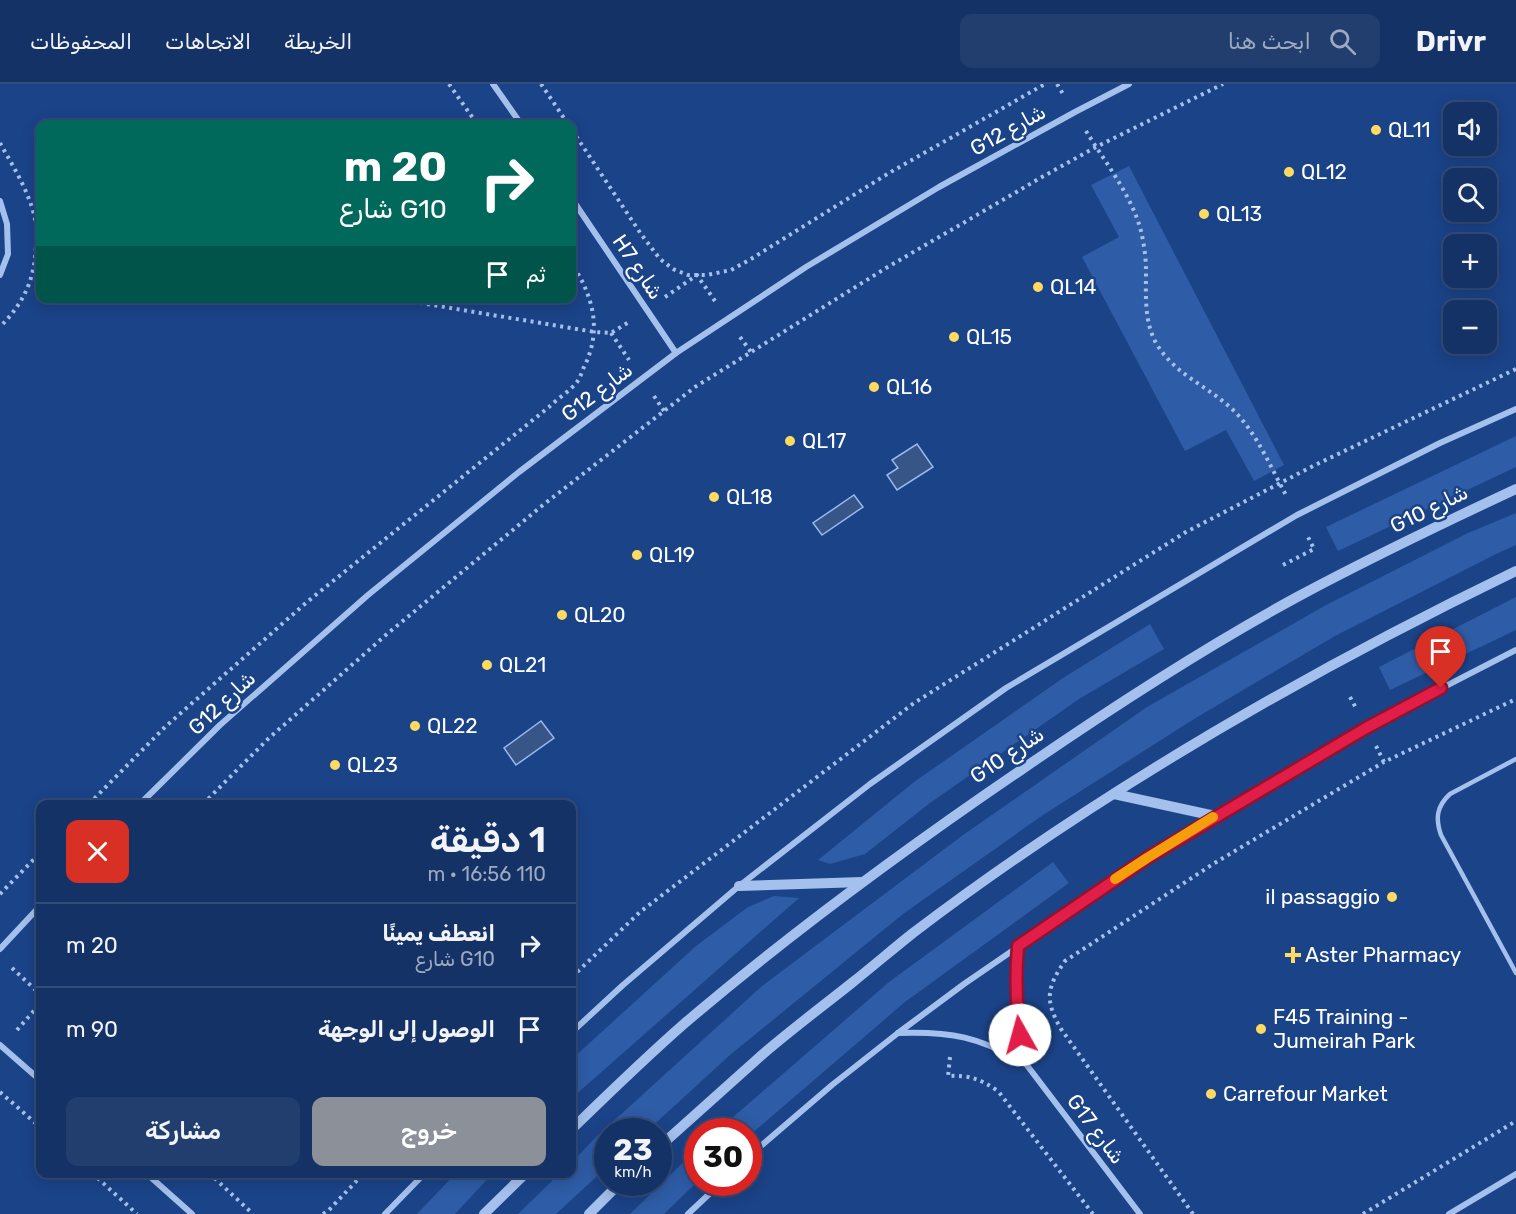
<!DOCTYPE html>
<html lang="ar">
<meta charset="utf-8">
<style>
body{margin:0;font-family:Rubik,"Noto Sans Arabic",sans-serif;background:#213e6f;color:#f1f3f6;direction:rtl;height:100vh;display:flex;flex-direction:column;font-size:22px;white-space:nowrap}
*{box-sizing:border-box;margin:0}
p{font-size:20px;color:#9daabf}
.icon{flex:none;width:33px;height:33px;fill:none;stroke:currentColor;stroke-width:2;stroke-linecap:round;stroke-linejoin:round}
.map{position:relative;flex:1;overflow:hidden;direction:ltr}
.side{position:absolute;left:36px;top:716px;width:540px;height:378px;display:flex;flex-direction:column;background:#143266;border-radius:12px;box-shadow:0 3px 15px #0003,0 0 0 2px #334d7a;direction:rtl}
.side>*{flex:none}
.guide{position:absolute;left:36px;top:36px;width:540px;height:183px;border-radius:12px;box-shadow:0 3px 15px #0003,0 0 0 2px #334d7a;direction:rtl;background:#00695c;color:#fff;overflow:hidden}
.buttons{position:absolute;left:1443px;top:18px;display:grid;gap:12px}
.buttons a{display:grid;place-items:center;width:54px;height:54px;border-radius:12px;background:#143266;box-shadow:0 3px 15px #0003,0 0 0 2px #334d7a;font-size:30px}
.speed{position:absolute;left:594px;top:1034px;display:flex;gap:12px;font-size:30px;font-weight:700;text-align:center}
.speed>*{display:grid;place-content:center;width:78px;height:78px;border-radius:50%;background:#143266;box-shadow:0 3px 15px #0003,0 0 0 2px #334d7a;line-height:1}
.speed small{font-size:15px;font-weight:400}
.speed .limit{border:9px solid #d22;background:#fff;color:#111}
.pin{position:absolute;display:grid;place-items:center;width:51px;height:51px;color:#fff;margin:-62px -26px;border-radius:50% 50% 50% 0;rotate:-45deg;box-shadow:0 0 6px #0007}
.pin .icon{rotate:45deg}
.me{position:absolute;width:66px;margin:-33px;rotate:353deg;stroke-linejoin:round;filter:drop-shadow(0 0 4px #0008)}
.turn{display:flex;align-items:center;gap:21px;height:126px;padding:0 30px;font-size:27px}
.turn .icon{width:78px;height:78px;stroke-width:2.5}
.turn b{display:block;font-size:42px;line-height:51px}
.then{display:flex;align-items:center;height:57px;padding:0 30px;background:#0003;gap:12px;font-size:22px}
.round{display:grid;place-items:center;flex:none;width:63px;height:63px;border-radius:12px;background:#213e6f}
.headline{display:flex;align-items:center;justify-content:space-between;height:102px;padding:0 30px}
h1{font-size:36px;font-weight:600;line-height:45px}
.action{display:flex;gap:12px;margin-top:auto;padding:12px 30px}
.action a{flex:1;height:69px;border-radius:12px;background:#8c9099;color:#fff;font-size:24px;font-weight:600;line-height:69px;text-align:center}
.action a+a{background:#213e6f;color:#f1f3f6}
ul{padding:0;list-style:none}
li{display:flex;align-items:center;gap:18px;height:84px;padding:0 30px;border-top:2px solid #334d7a}
li div{flex:1}
li b{display:block;font-size:22px}
li em{font-style:normal}
header{display:flex;align-items:center;gap:36px;box-sizing:border-box;height:84px;padding:0 30px;background:#143266;border-bottom:2px solid #334d7a}
header strong{font-size:28px}
nav{display:flex;gap:33px;margin-inline-start:auto;font-size:21px}
.search{width:420px;height:54px;background:#213e6f;display:flex;align-items:center;gap:15px;box-sizing:border-box;padding:0 21px;border-radius:12px;color:#9daabf;font-size:22px}
.map>svg:first-child{display:block}
</style>
<header>
<strong>Drivr</strong>
<div class="search"><svg class="icon" aria-label="search" viewBox="0 0 24 24"><circle cx="10" cy="10" r="6"/><path d="M15 15l6 6"/></svg>ابحث هنا</div>
<nav><a>الخريطة</a><a>الاتجاهات</a><a>المحفوظات</a></nav>
</header>
<div class="map">
<svg width="1516" height="1130" viewBox="0 0 1516 1130">
<rect width="100%" height="100%" fill="#1b4388"/>
<g fill="#2e5ca6">
<path d="M 1129,82 L 1284,381 L 1254,397 L 1226,346 L 1185,367 L 1082,173 L 1119,153 L 1091,101 Z"/>
<path d="M 1516,352 L 1516,383 L 1338,467 L 1326,443 Z"/>
<path d="M 1516,429 L 1516,461 L 1496,470 L 1335,552 L 1194,635 L 1043,731 L 903,830 L 730,971 L 647,1047 L 608,1047 L 607,1083 L 556,1130 L 518,1130 L 560,1089 L 572,1089 L 572,1078 L 596,1053 L 762,902 L 963,751 L 1147,623 L 1326,521 L 1468,449 Z"/>
<path d="M 1516,513 L 1516,546 L 1390,606 L 1379,583 Z"/>
<path d="M 1150,540 L 1164,565 L 1079,615 L 930,719 L 865,770 L 830,780 L 818,776 L 914,698 L 1063,594 Z"/>
<path d="M 1053,778 L 1069,799 L 905,918 L 749,1052 L 748,1047 L 717,1047 L 889,898 Z"/>
<path d="M 774,812 L 799,814 L 572,1014 L 572,975 L 696,862 L 748,823 Z"/>
<path d="M 697,1065 L 697,1098 L 664,1130 L 630,1130 Z"/>
<path d="M 456,1089 L 493,1089 L 455,1130 L 417,1130 Z"/>
</g>
<g fill="#385588" stroke="#97baee" stroke-width="1.5">
<path d="M 917,360 L 933,383 L 897,406 L 887,391 L 898,384 L 892,376 Z"/>
<path d="M 854,411 L 863,423 L 822,451 L 813,439 Z"/>
<path d="M 541,637 L 554,654 L 516,681 L 504,664 Z"/>
</g>
<g fill="none" stroke-linecap="round" stroke-linejoin="round">
<g stroke="#a4c0ec" stroke-width="4" stroke-dasharray="3 4.5" stroke-linecap="butt">
<path d="M 449,0 L 477,40"/>
<path d="M 541,0 L 568,40"/>
<path d="M 1057,0 L 1063,10"/>
<path d="M 572,46 L 641,150 L 660,175 L 673,185 L 688,191 L 707,191 L 731,186 L 751,175 L 889,89 L 1045,0"/>
<path d="M 1086,47 C 1105,78 1132,112 1141,147 C 1144,160 1146,174 1146,187 C 1146,212 1144,237 1156,259 C 1176,293 1212,303 1238,331 C 1259,354 1272,386 1287,413"/>
<path d="M 0,59 C 14,84 32,112 36,141 C 37,146 36,153 36,159 C 35,195 25,217 0,243"/>
<path d="M 665,213 L 697,191 L 715,217"/>
<path d="M 390,214 L 595,248 L 611,249 L 629,238"/>
<path d="M 611,249 L 629,276"/>
<path d="M 740,253 L 751,268"/>
<path d="M 654,312 L 664,327"/>
<path d="M 1283,481 L 1314,465 L 1307,451"/>
<path d="M 1350,613 L 1356,624"/>
<path d="M 1376,662 L 1384,678 L 1516,615"/>
<path d="M 89,720 L 165,643 L 307,518 L 549,323 C 557,315 571,306 577,298 C 581,293 582,286 585,281 C 602,245 593,212 572,180"/>
<path d="M 203,720 L 268,655 L 387,550 L 543,421 L 695,303 L 886,184 L 1042,93 L 1096,63 L 1223,0"/>
<path d="M 0,810 L 40,769"/>
<path d="M 12,884 L 40,910"/>
<path d="M 572,893 L 640,828 L 914,619 L 1186,448 L 1313,382 L 1516,285"/>
<path d="M 17,946 L 40,920"/>
<path d="M 950,973 L 948,992 C 970,991 980,995 998,1007 L 1093,1130"/>
<path d="M 0,1008 L 40,1043"/>
<path d="M 92,1089 L 137,1130"/>
<path d="M 209,1089 L 253,1130"/>
<path d="M 323,1130 L 328,1127 L 364,1089"/>
<path d="M 1193,1130 L 1061,945 C 1045,917 1046,904 1065,877 L 1213,780 L 1384,678"/>
<path d="M 1363,1130 L 1516,1037"/>
</g>
<path stroke="#a4c0ec" stroke-width="4.5" d="M 1516,675 L 1450,710 C 1437,722 1435,734 1441,751 L 1516,889"/>
<g stroke="#a4c0ec" stroke-width="6">
<path d="M 493,0 L 521,40"/>
<path d="M 572,115 L 676,269"/>
<path d="M 0,117 L 7,140 L 8,170 L 0,191"/>
<path d="M 140,720 L 220,641 L 368,511 L 519,388 L 676,269 L 806,183 L 939,103 L 1075,28 L 1129,0"/>
<path d="M 1019,862 C 1017,882 1015,900 1016,919 C 1017,940 1022,960 1026,980"/>
<path d="M 0,865 L 40,822"/>
<path d="M 572,948 L 623,901 L 739,802 L 870,700 L 1006,604 L 1297,431 L 1440,359 L 1516,325"/>
<path d="M 898,949 C 951,947 980,953 1026,980 L 1140,1130"/>
<path d="M 0,961 L 40,996"/>
<path d="M 748,1073 L 832,1001 L 898,949 L 964,900 L 1147,774 L 1366,643 L 1516,566"/>
<path d="M 146,1089 L 192,1130"/>
<path d="M 385,1130 L 425,1089"/>
<path d="M 688,1130 L 722,1098"/>
<path d="M 1449,1130 L 1516,1090"/>
</g>
<g stroke="#a4c0ec" stroke-width="10">
<path d="M 1114,710 L 1215,732"/>
<path d="M 739,802 L 862,798"/>
<path d="M 572,1045 C 609,1009 646,973 685,939 C 792,848 905,765 1021,686 C 1111,624 1203,564 1299,512 C 1370,474 1443,439 1516,405"/>
<path d="M 658,1064 C 693,1033 728,1001 763,970 C 792,945 823,922 853,898 C 873,882 893,865 913,849 C 1100,707 1305,589 1516,487"/>
<path d="M 484,1130 L 526,1089"/>
<path d="M 589,1130 L 621,1098"/>
</g>
</g>
<g fill="none" stroke-linecap="round" stroke-linejoin="round">
<defs>
<path id="route" d="M 1020,951 C 1016,919 1015,895 1018,862 L 1147,774 L 1366,644 L 1441,604"/>
</defs>
<use href="#route" stroke="#92132f" stroke-width="15"/>
<use href="#route" stroke="#e11d48" stroke-width="10"/>
<path stroke="#f59e0b" stroke-width="10" d="M 1115,795 L 1147,774 L 1213,733"/>
</g>
<g fill="#fedb60" stroke="#1b4388" stroke-width="2">
<circle cx="1376" cy="46" r="6"/>
<circle cx="1289" cy="88" r="6"/>
<circle cx="1204" cy="130" r="6"/>
<circle cx="1038" cy="203" r="6"/>
<circle cx="954" cy="253" r="6"/>
<circle cx="874" cy="303" r="6"/>
<circle cx="790" cy="357" r="6"/>
<circle cx="714" cy="413" r="6"/>
<circle cx="637" cy="471" r="6"/>
<circle cx="562" cy="531" r="6"/>
<circle cx="487" cy="581" r="6"/>
<circle cx="415" cy="642" r="6"/>
<circle cx="335" cy="681" r="6"/>
<circle cx="1392" cy="813" r="6"/>
<path d="M1290 862h6v6h6v6h-6v6h-6v-6h-6v-6h6z"/>
<circle cx="1261" cy="945" r="6"/>
<circle cx="1211" cy="1010" r="6"/>
</g>
<g text-anchor="middle" stroke-width="5" stroke-linejoin="round" paint-order="stroke">
<g font-size="21" fill="#fff" stroke="#1b4388">
<text transform="translate(1008 46) rotate(-29)" y="7">G12 شارع</text>
<text transform="translate(638 183) rotate(56)" y="7">H7 شارع</text>
<text transform="translate(597 308) rotate(-37)" y="7">G12 شارع</text>
<text transform="translate(1429 425) rotate(-26)" y="7">G10 شارع</text>
<text transform="translate(222 619) rotate(-43)" y="7">G12 شارع</text>
<text transform="translate(1007 671) rotate(-34)" y="7">G10 شارع</text>
<text transform="translate(1096 1045) rotate(53)" y="7">G17 شارع</text>
</g>
<g font-size="21" fill="#fff" stroke="#1b4388" text-anchor="start">
<text x="1388" y="53">QL11</text>
<text x="1301" y="95">QL12</text>
<text x="1216" y="137">QL13</text>
<text x="1050" y="210">QL14</text>
<text x="966" y="260">QL15</text>
<text x="886" y="310">QL16</text>
<text x="802" y="364">QL17</text>
<text x="726" y="420">QL18</text>
<text x="649" y="478">QL19</text>
<text x="574" y="538">QL20</text>
<text x="499" y="588">QL21</text>
<text x="427" y="649">QL22</text>
<text x="347" y="688">QL23</text>
<text x="1380" y="820" text-anchor="end">il passaggio</text>
<text x="1305" y="878">Aster Pharmacy</text>
<text x="1273" y="940">F45 Training -<tspan x="1273" dy="24">Jumeirah Park</tspan></text>
<text x="1223" y="1017">Carrefour Market</text>
</g>
</g>
</svg>
<div class="buttons">
<a><svg class="icon" aria-label="sound" viewBox="0 0 24 24"><path d="M4 9h4l5-4v14l-5-4H4zM17 9q2 3 0 6"/></svg></a>
<a><svg class="icon" aria-label="search" viewBox="0 0 24 24"><circle cx="10" cy="10" r="6"/><path d="M15 15l6 6"/></svg></a>
<a>+</a>
<a>−</a>
</div>
<div class="speed"><div>23<small>km/h</small></div><div class="limit">30</div></div>
<div class="pin" style="left:1441px;top:604px;background:#d93025"><svg class="icon" aria-label="arrive" viewBox="0 0 24 24"><path d="M6 21V4h12l-3 4 3 4H6"/></svg></div>
<svg class="me" style="left:1020px;top:951px" viewBox="-20 -20 40 40"><circle r="19" fill="#fff"/><path d="M0-13L10 11 0 6-10 11z" fill="#e11d48"/></svg>
<div class="guide">
<div class="turn"><svg class="icon" aria-label="right" viewBox="0 0 24 24"><path d="M7 20v-9h11M14 6l5 5-5 5"/></svg><div><b>20 m</b>G10 شارع</div></div>
<div class="then">ثم<svg class="icon" aria-label="arrive" viewBox="0 0 24 24"><path d="M6 21V4h12l-3 4 3 4H6"/></svg></div>
</div>
<section class="side">
<div class="headline"><div><h1>1 دقيقة</h1><p>110 m · 16:56</p></div><a class="round" style="background:#d93025;color:#fff"><svg class="icon" aria-label="close" viewBox="0 0 24 24"><path d="M6 6l12 12M18 6L6 18"/></svg></a></div>
<ul>
<li><svg class="icon" aria-label="right" viewBox="0 0 24 24"><path d="M7 20v-9h11M14 6l5 5-5 5"/></svg><div><b>انعطف يمينًا</b><p>G10 شارع</p></div><em>20 m</em></li>
<li><svg class="icon" aria-label="arrive" viewBox="0 0 24 24"><path d="M6 21V4h12l-3 4 3 4H6"/></svg><div><b>الوصول إلى الوجهة</b></div><em>90 m</em></li>
</ul>
<div class="action"><a>خروج</a><a>مشاركة</a></div>
</section>
</div>
